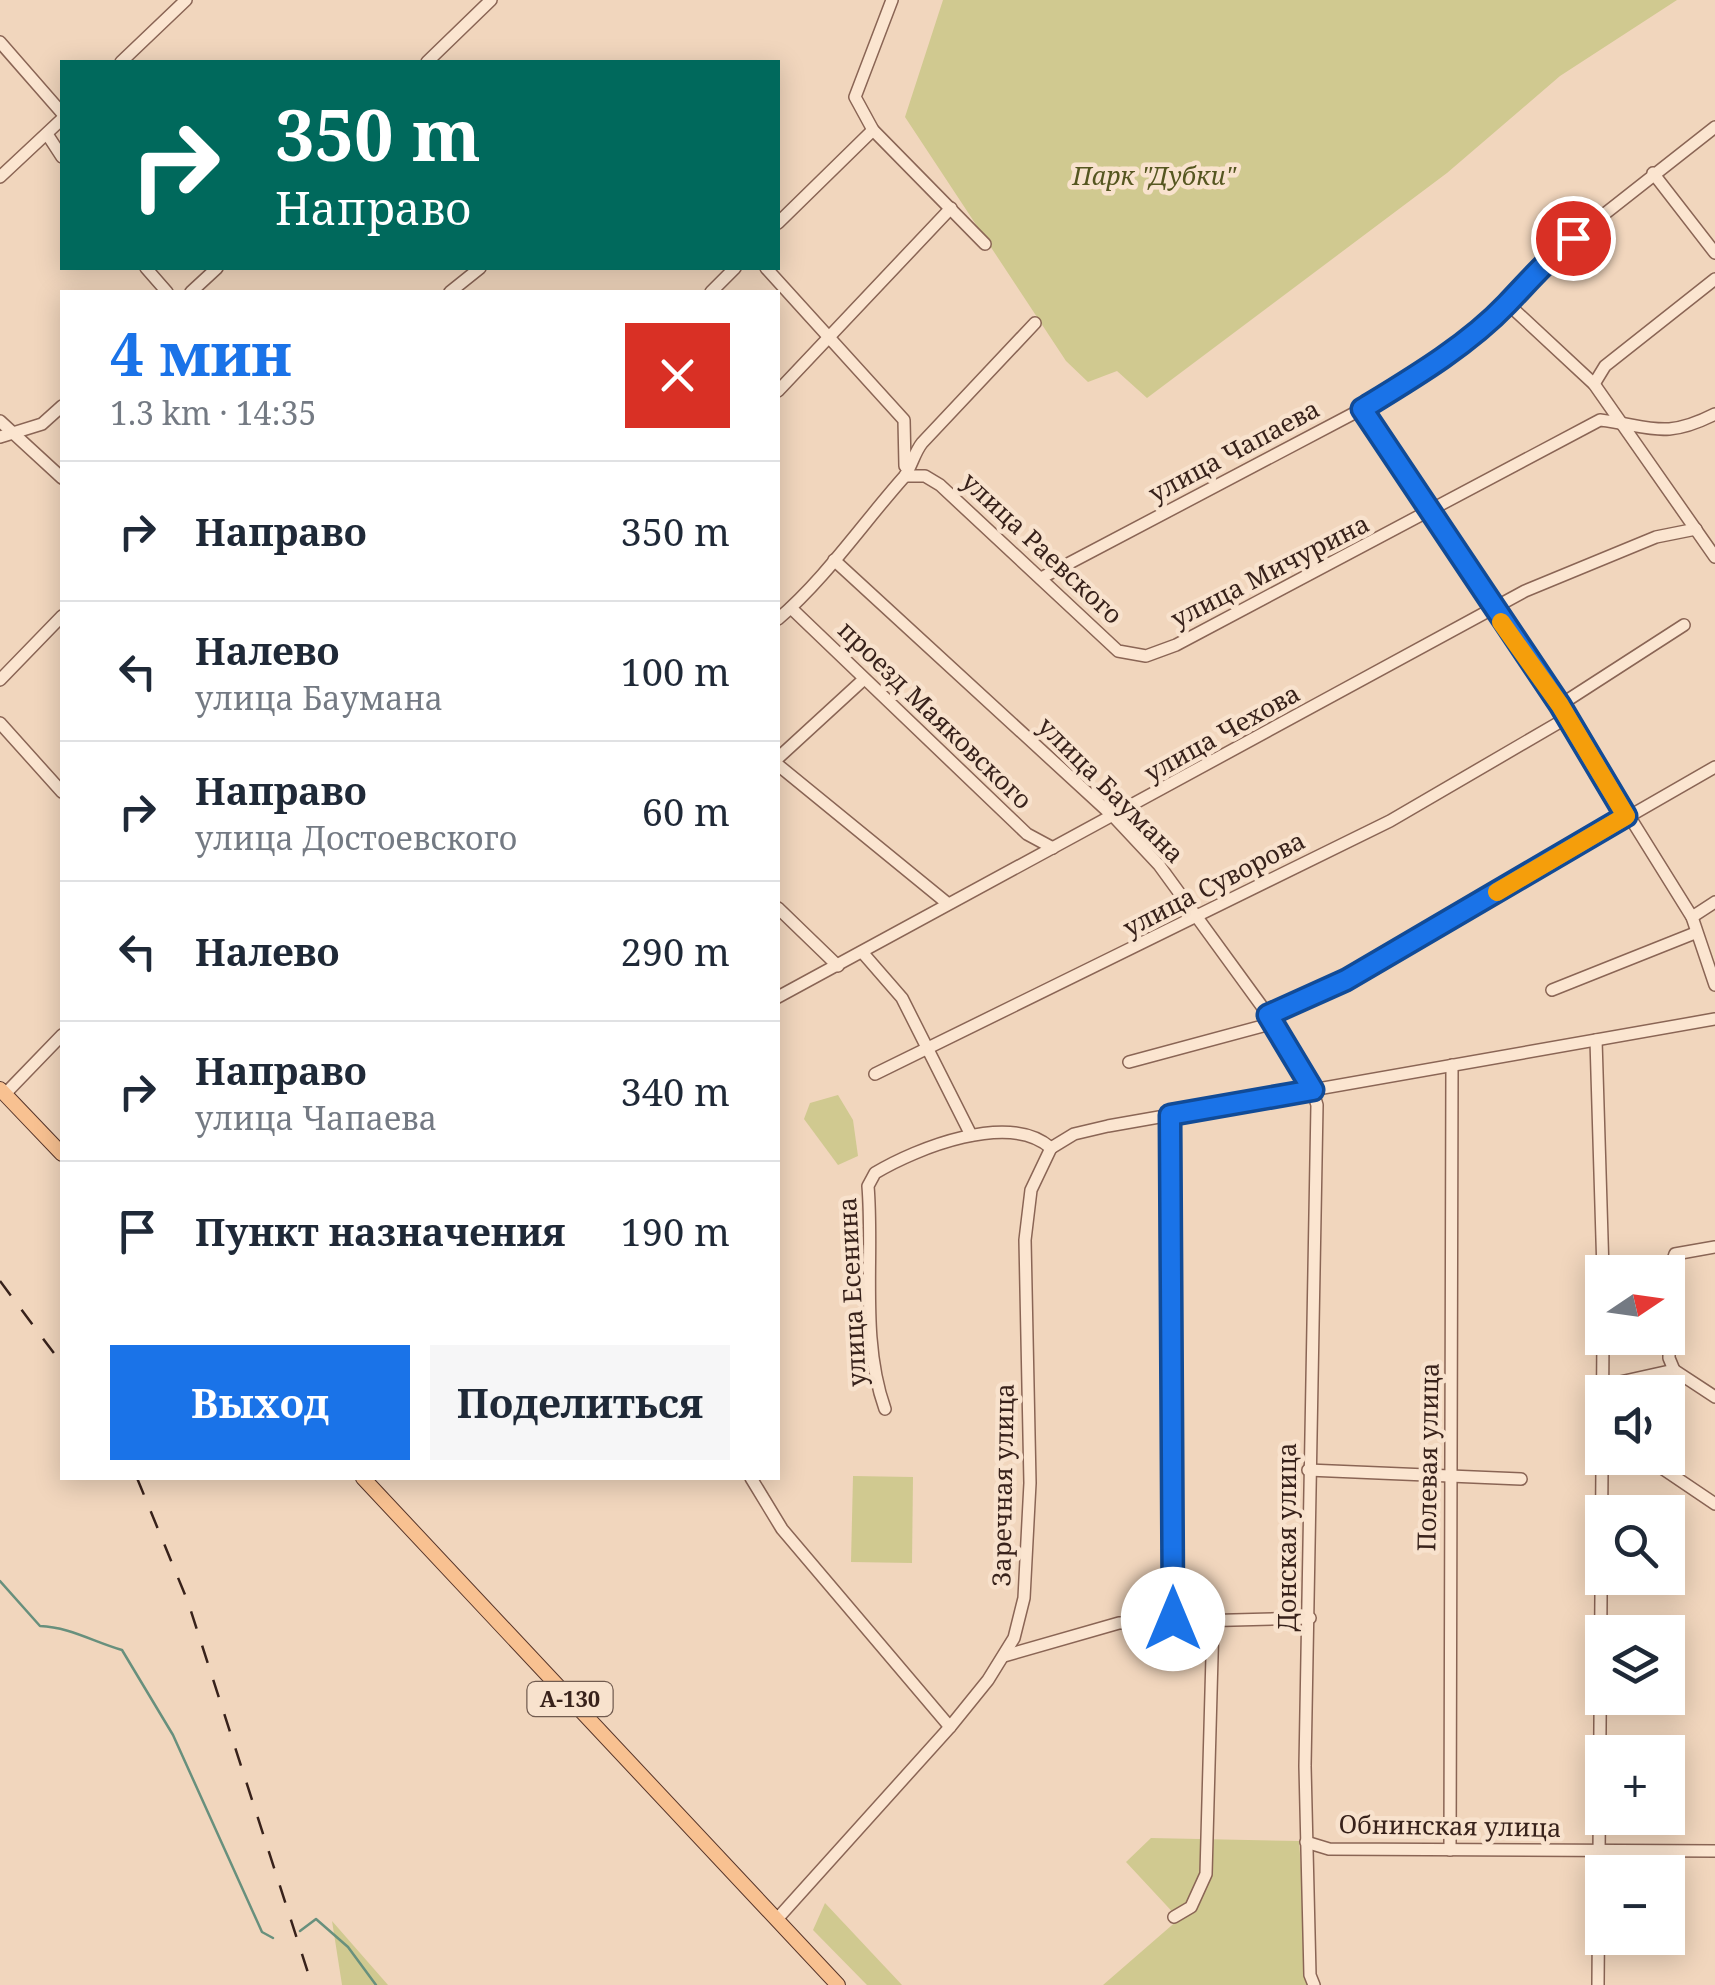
<!DOCTYPE html>
<html lang="ru">
<meta charset="utf-8">
<style>
body{margin:0;font-family:"Noto Serif",serif;background:#f6f6f7;color:#1f2937;height:100vh;display:flex;flex-direction:column;font-size:38px;white-space:nowrap}
*{box-sizing:border-box;margin:0}
p{font-size:32px;color:#747a83}
.icon{flex:none;width:55px;height:55px;fill:none;stroke:currentColor;stroke-width:2;stroke-linecap:round;stroke-linejoin:round}
.map{position:relative;flex:1;overflow:hidden}
.sheet{position:absolute;left:60px;top:290px;width:720px;height:1190px;display:flex;flex-direction:column;background:#fff;border-radius:0px;box-shadow:0 5px 25px #0003}
.sheet>*{flex:none}
.hud{position:absolute;left:60px;top:60px;width:720px;height:210px;border-radius:0px;box-shadow:0 5px 25px #0003;background:#00695c;color:#fff;overflow:hidden}
.needle{width:65px;rotate:77deg}
.tools{position:absolute;left:1585px;top:1255px;display:grid;gap:20px}
.tools a{display:grid;place-items:center;width:100px;height:100px;border-radius:0px;background:#fff;box-shadow:0 5px 25px #0003;font-size:50px}
.pin{position:absolute;display:grid;place-items:center;width:85px;height:85px;color:#fff;margin:-42px;border:5px solid #fff;border-radius:50%;box-shadow:0 2px 10px #0007}
.me{position:absolute;width:110px;margin:-55px;rotate:0deg;stroke-linejoin:round;filter:drop-shadow(0 0 8px #0008)}
.turn{display:flex;align-items:center;gap:35px;height:210px;padding:0 50px;font-size:45px}
.turn .icon{width:130px;height:130px;stroke-width:2.5}
.turn b{display:block;font-size:70px;line-height:85px}
.round{display:grid;place-items:center;flex:none;width:105px;height:105px;border-radius:0px;background:#f6f6f7}
.summary{display:flex;align-items:center;justify-content:space-between;height:170px;padding:0 50px}
h1{font-size:60px;font-weight:700;line-height:75px;color:#1a73e8}
.cta{display:flex;gap:20px;margin-top:auto;padding:20px 50px}
.cta a{flex:1;height:115px;border-radius:0px;background:#1a73e8;color:#fff;font-size:40px;font-weight:700;line-height:115px;text-align:center}
.cta a+a{background:#f6f6f7;color:#1f2937}
ul{padding:0;list-style:none}
li{display:flex;align-items:center;gap:30px;height:140px;padding:0 50px;border-top:2px solid #e0e1e3}
li div{flex:1}
li b{display:block;font-size:38px}
li em{font-style:normal}
.map>svg:first-child{display:block}
</style>
<div class="map">
<svg width="1715" height="1985" viewBox="0 0 1715 1985">
<rect width="100%" height="100%" fill="#f1d6bd"/>
<g fill="#d0c990">
<path d="M 943,0 L 1677,0 L 1560,76 L 1447,173 L 1147,398 L 1117,371 L 1088,382 L 1066,361 L 905,117 Z"/>
<path d="M 838,1095 L 853,1120 L 858,1156 L 838,1165 L 804,1119 L 810,1103 Z"/>
<path d="M 853,1476 L 913,1477 L 912,1563 L 851,1562 Z"/>
<path d="M 1151,1838 L 1299,1841 L 1310,1985 L 1103,1985 L 1179,1919 L 1126,1862 Z"/>
<path d="M 825,1903 L 902,1985 L 867,1985 L 813,1930 Z"/>
<path d="M 332,1921 L 388,1985 L 342,1985 Z"/>
</g>
<g fill="none" stroke-linecap="round" stroke-linejoin="round">
<g stroke="#68907d" stroke-width="2.5">
<path d="M 0,1581 L 40,1626 C 69,1627 94,1642 122,1650 L 173,1735 L 262,1932 L 273,1938"/>
<path d="M 300,1931 L 316,1919 L 348,1947 L 376,1985"/>
</g>
<defs>
<g id="minor">
<path d="M 892,0 L 855,97 L 873,130 L 985,244"/>
<path d="M 0,42 L 62,113"/>
<path d="M 121,62 L 186,0"/>
<path d="M 427,62 L 491,0"/>
<path d="M 47,134 L 62,157"/>
<path d="M 1653,173 L 1715,253"/>
<path d="M 0,177 L 62,119"/>
<path d="M 778,223 L 873,130"/>
<path d="M 146,268 L 167,292"/>
<path d="M 766,268 L 904,420 L 905,466"/>
<path d="M 191,292 L 217,268"/>
<path d="M 450,292 L 480,268"/>
<path d="M 711,292 L 735,268"/>
<path d="M 1508,304 L 1594,384 L 1715,557"/>
<path d="M 1594,384 L 1605,366 L 1715,279"/>
<path d="M 778,391 L 951,208"/>
<path d="M 1362,409 L 1560,705 L 1692,917 L 1715,985"/>
<path d="M 0,421 L 62,478"/>
<path d="M 0,437 L 42,424 L 62,406"/>
<path d="M 905,476 L 925,476 L 940,485 L 1118,651 L 1146,656 L 1176,645 L 1600,420 C 1651,426 1664,440 1715,414"/>
<path d="M 834,560 L 1115,818 L 1159,865 L 1274,1023 L 1308,1076 L 1317,1105 L 1305,1766 L 1310,1975 L 1314,1985"/>
<path d="M 1043,577 L 1362,409 L 1416,376 L 1508,304 L 1546,260 L 1715,127"/>
<path d="M 791,608 L 1027,834 L 1053,848"/>
<path d="M 778,619 C 825,579 863,523 904,477 C 911,468 914,453 922,443 L 1035,323"/>
<path d="M 0,680 L 62,616"/>
<path d="M 1560,705 L 1684,625"/>
<path d="M 0,723 L 62,792"/>
<path d="M 778,758 L 863,680"/>
<path d="M 778,765 L 947,903"/>
<path d="M 778,908 L 838,966"/>
<path d="M 1692,917 L 1715,902"/>
<path d="M 862,952 L 902,998 L 971,1135"/>
<path d="M 1552,990 L 1695,933"/>
<path d="M 778,997 L 1525,591 L 1656,537 L 1696,529"/>
<path d="M 1268,1015 L 1346,979 L 1715,767"/>
<path d="M 1596,1040 L 1603,1272"/>
<path d="M 1129,1062 L 1274,1023"/>
<path d="M 875,1074 L 1390,821 L 1565,719"/>
<path d="M 5,1094 L 62,1035"/>
<path d="M 1170,1115 L 1173,1619"/>
<path d="M 1051,1148 L 1074,1134 L 1108,1126 L 1715,1019"/>
<path d="M 1674,1370 L 1715,1397"/>
<path d="M 1602,1386 L 1674,1370 L 1669,1358 L 1670,1269 L 1675,1254 L 1715,1247"/>
<path d="M 885,1409 C 860,1339 874,1259 868,1186 L 875,1173 C 917,1148 1009,1111 1051,1148"/>
<path d="M 1647,1458 L 1715,1504"/>
<path d="M 1308,1470 L 1521,1479"/>
<path d="M 751,1478 L 782,1529 L 950,1727"/>
<path d="M 1004,1656 L 1119,1623 L 1310,1618"/>
<path d="M 1306,1842 L 1329,1849 L 1715,1851"/>
<path d="M 1450,1850 L 1452,1065"/>
<path d="M 1174,1917 L 1191,1907 L 1206,1874 L 1213,1620"/>
<path d="M 778,1918 L 950,1727 L 988,1680 L 1014,1638 L 1024,1598 L 1030,1483 L 1025,1240 L 1031,1190 L 1051,1148"/>
<path d="M 1598,1985 L 1603,1338"/>
</g>
<g id="major">
<path d="M 0,1089 L 62,1154"/>
<path d="M 363,1478 L 838,1985"/>
</g>
</defs>
<use href="#minor" stroke="#8a6555" stroke-width="14"/>
<use href="#major" stroke="#57352a" stroke-width="16"/>
<use href="#minor" stroke="#fbe5d0" stroke-width="11"/>
<use href="#major" stroke="#f8c191" stroke-width="14"/>
<g stroke="#38221b" stroke-width="2.5" stroke-dasharray="18 18" stroke-linecap="butt">
<path d="M 0,1281 L 62,1364"/>
<path d="M 137,1478 L 188,1602 L 312,1985"/>
</g>
</g>
<g fill="none" stroke-linecap="round" stroke-linejoin="round">
<defs>
<path id="route" d="M 1173,1619 L 1170,1115 L 1313,1090 L 1268,1015 L 1346,980 L 1626,816 L 1560,705 L 1362,409 C 1411,379 1467,346 1507,304 C 1529,281 1548,259 1573,238"/>
</defs>
<use href="#route" stroke="#114b97" stroke-width="25"/>
<use href="#route" stroke="#1a73e8" stroke-width="18"/>
<path stroke="#f59e0b" stroke-width="18" d="M 1497,892 L 1626,816 L 1560,705 L 1501,622"/>
</g>
<g text-anchor="middle" stroke-width="9" stroke-linejoin="round" paint-order="stroke">
<rect fill="#f8e2cd" stroke="#725c50" stroke-width="2.5" x="527.5" y="1682" width="85" height="34" rx="8"/>
<g font-size="22" font-weight="bold" fill="#38221b">
<text x="570" y="1707">А-130</text>
</g>
<g font-size="25" font-style="italic" fill="#555620" stroke="#f8e2cd">
<text x="1154" y="185">Парк "Дубки"</text>
</g>
<g font-size="25" fill="#38221b" stroke="#f8e2cd">
<text transform="translate(1234 451) rotate(-28)" y="9">улица Чапаева</text>
<text transform="translate(1042 548) rotate(43)" y="9">улица Раевского</text>
<text transform="translate(1270 571) rotate(-27)" y="9">улица Мичурина</text>
<text transform="translate(935 715) rotate(44)" y="9">проезд Маяковского</text>
<text transform="translate(1222 733) rotate(-29)" y="9">улица Чехова</text>
<text transform="translate(1111 790) rotate(45)" y="9">улица Баумана</text>
<text transform="translate(1214 884) rotate(-27)" y="9">улица Суворова</text>
<text transform="translate(852 1292) rotate(-93)" y="9">улица Есенина</text>
<text transform="translate(1428 1457) rotate(-89)" y="9">Полевая улица</text>
<text transform="translate(1003 1485) rotate(-89)" y="9">Заречная улица</text>
<text transform="translate(1287 1537) rotate(-90)" y="9">Донская улица</text>
<text transform="translate(1450 1826) rotate(1)" y="9">Обнинская улица</text>
</g>
</g>
</svg>
<div class="tools">
<a><svg class="needle" viewBox="-14 -14 28 28"><path d="M0-13l5 13h-10z" fill="#e53935"/><path d="M0 13l5-13h-10z" fill="#747a83"/></svg></a>
<a><svg class="icon" aria-label="sound" viewBox="0 0 24 24"><path d="M4 9h4l5-4v14l-5-4H4zM17 9q2 3 0 6"/></svg></a>
<a><svg class="icon" aria-label="search" viewBox="0 0 24 24"><circle cx="10" cy="10" r="6"/><path d="M15 15l6 6"/></svg></a>
<a><svg class="icon" aria-label="layers" viewBox="0 0 24 24"><path d="M12 4l9 5-9 5-9-5zM3 14l9 5 9-5"/></svg></a>
<a>+</a>
<a>−</a>
</div>
<div class="pin" style="left:1573px;top:238px;background:#d93025"><svg class="icon" aria-label="arrive" viewBox="0 0 24 24"><path d="M6 21V4h12l-3 4 3 4H6"/></svg></div>
<svg class="me" style="left:1173px;top:1619px" viewBox="-20 -20 40 40"><circle r="19" fill="#fff"/><path d="M0-13L10 11 0 6-10 11z" fill="#1a73e8"/></svg>
<div class="hud">
<div class="turn"><svg class="icon" aria-label="right" viewBox="0 0 24 24"><path d="M7 20v-9h11M14 6l5 5-5 5"/></svg><div><b>350 m</b>Направо</div></div>
</div>
<section class="sheet">
<div class="summary"><div><h1>4 мин</h1><p>1.3 km · 14:35</p></div><a class="round" style="background:#d93025;color:#fff"><svg class="icon" aria-label="close" viewBox="0 0 24 24"><path d="M6 6l12 12M18 6L6 18"/></svg></a></div>
<ul>
<li><svg class="icon" aria-label="right" viewBox="0 0 24 24"><path d="M7 20v-9h11M14 6l5 5-5 5"/></svg><div><b>Направо</b></div><em>350 m</em></li>
<li><svg class="icon" aria-label="left" viewBox="0 0 24 24"><path d="M17 20v-9H6M10 6l-5 5 5 5"/></svg><div><b>Налево</b><p>улица Баумана</p></div><em>100 m</em></li>
<li><svg class="icon" aria-label="right" viewBox="0 0 24 24"><path d="M7 20v-9h11M14 6l5 5-5 5"/></svg><div><b>Направо</b><p>улица Достоевского</p></div><em>60 m</em></li>
<li><svg class="icon" aria-label="left" viewBox="0 0 24 24"><path d="M17 20v-9H6M10 6l-5 5 5 5"/></svg><div><b>Налево</b></div><em>290 m</em></li>
<li><svg class="icon" aria-label="right" viewBox="0 0 24 24"><path d="M7 20v-9h11M14 6l5 5-5 5"/></svg><div><b>Направо</b><p>улица Чапаева</p></div><em>340 m</em></li>
<li><svg class="icon" aria-label="arrive" viewBox="0 0 24 24"><path d="M6 21V4h12l-3 4 3 4H6"/></svg><div><b>Пункт назначения</b></div><em>190 m</em></li>
</ul>
<div class="cta"><a>Выход</a><a>Поделиться</a></div>
</section>
</div>
